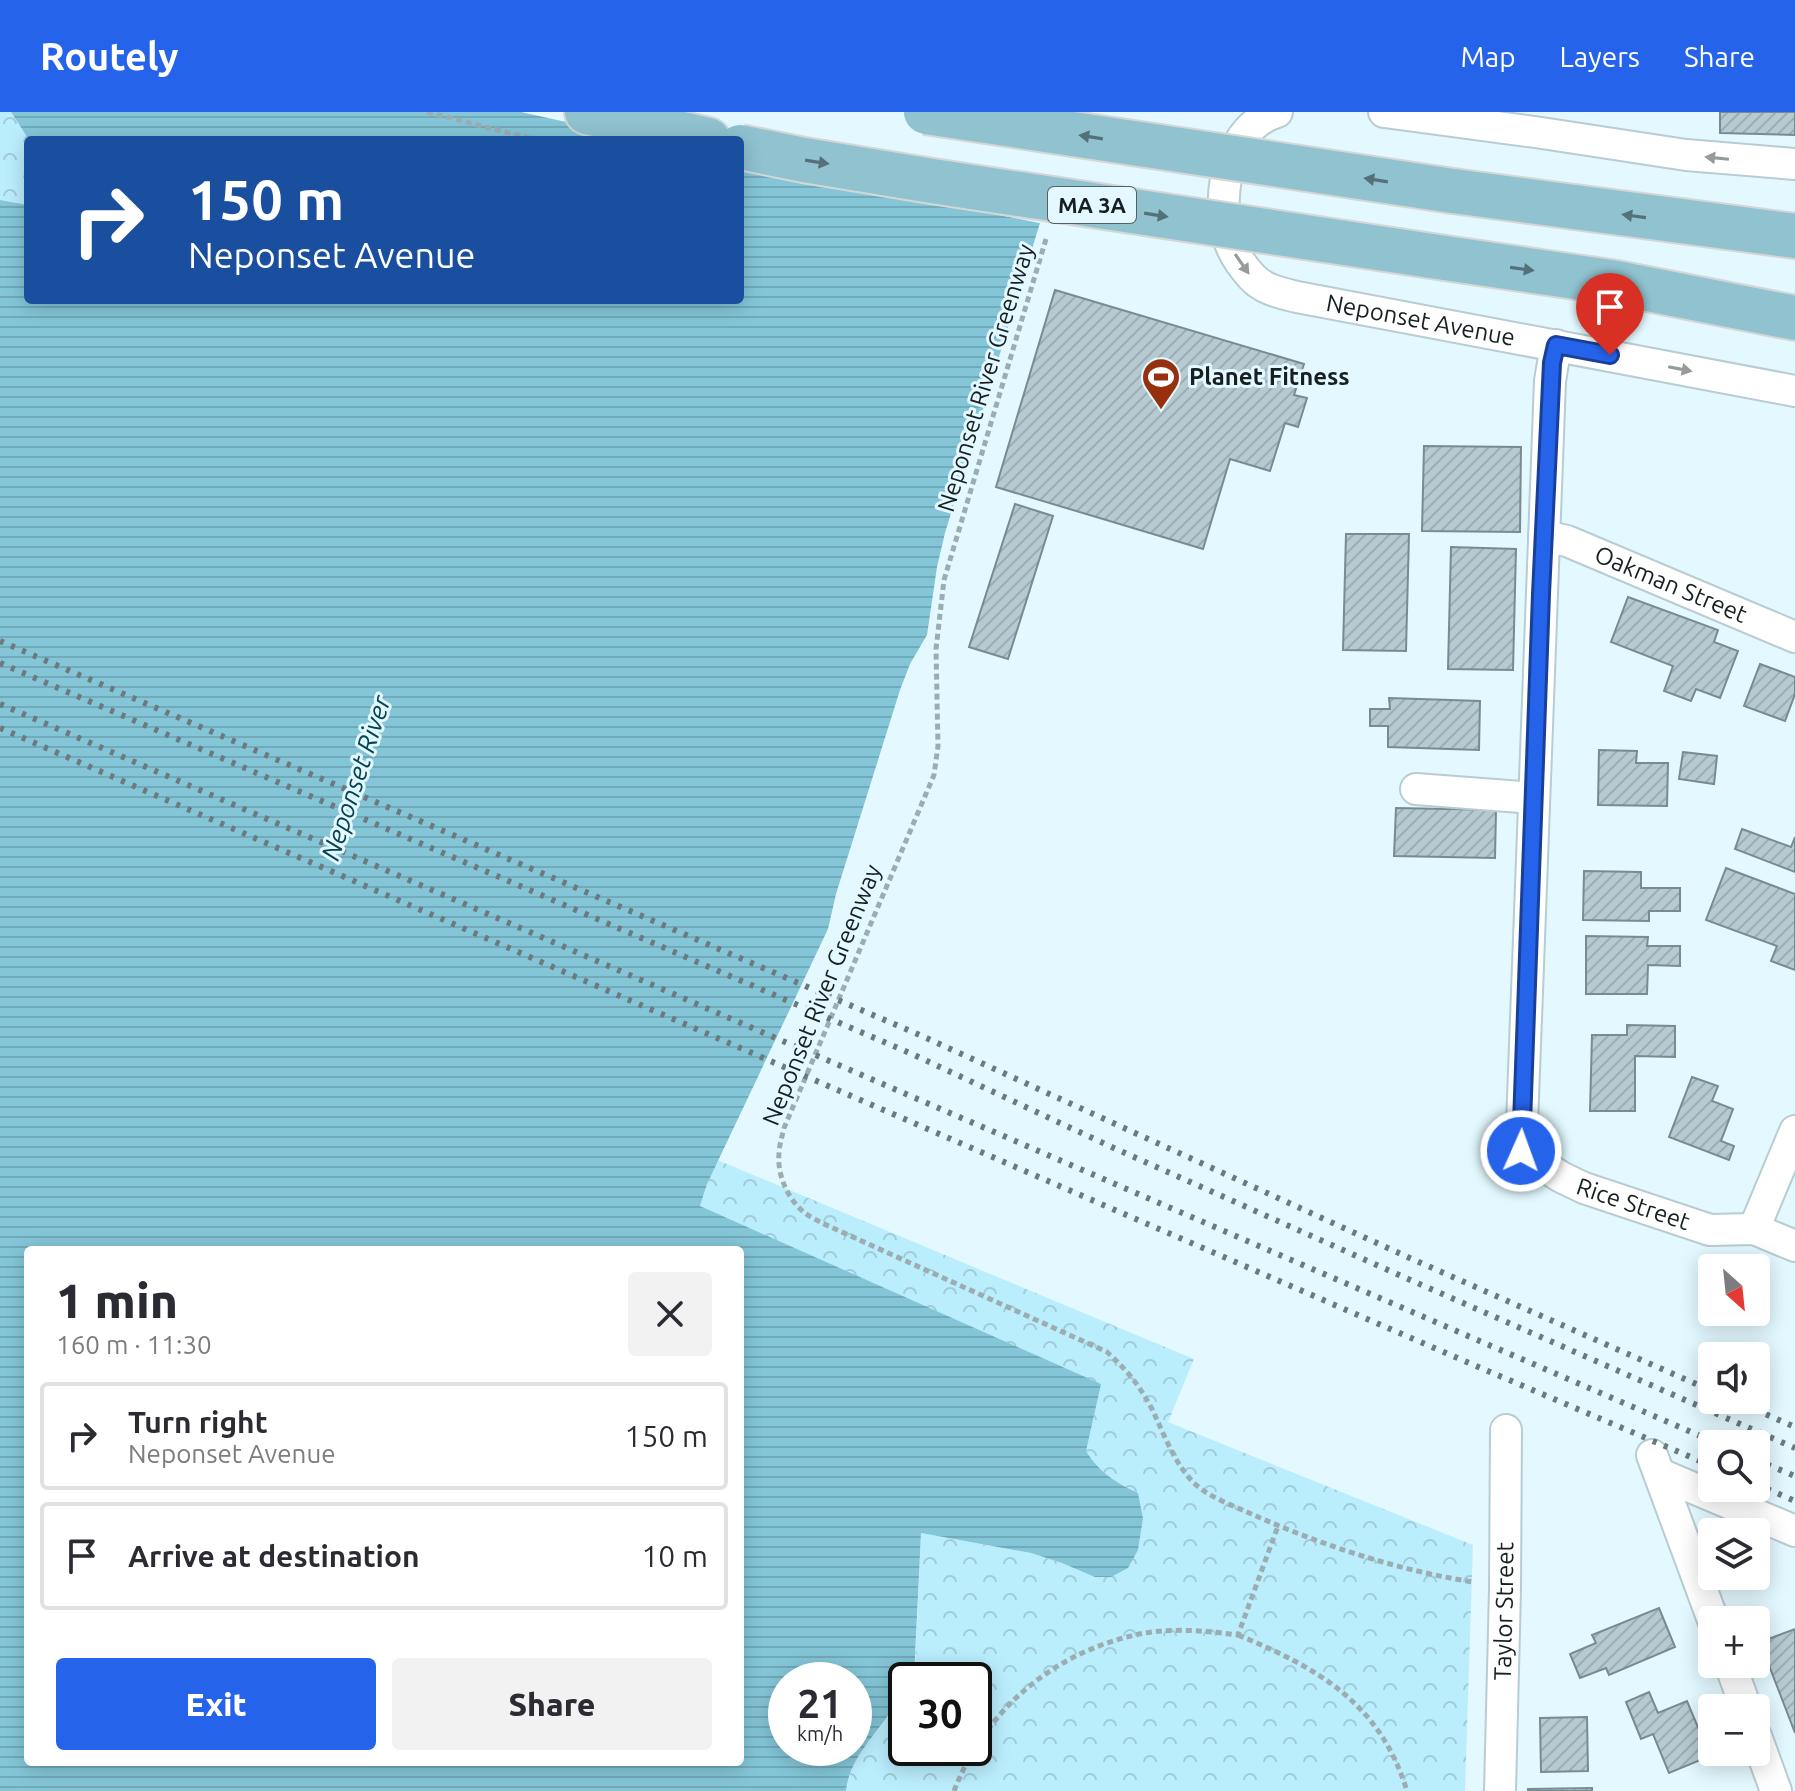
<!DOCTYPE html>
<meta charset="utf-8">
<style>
body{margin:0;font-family:Ubuntu,sans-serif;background:#f2f2f3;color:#2b2b33;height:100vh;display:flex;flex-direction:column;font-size:30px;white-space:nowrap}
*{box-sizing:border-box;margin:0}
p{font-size:26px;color:#7c7c81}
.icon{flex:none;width:44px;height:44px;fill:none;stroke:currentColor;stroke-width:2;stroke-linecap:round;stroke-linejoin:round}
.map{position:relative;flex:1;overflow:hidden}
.panel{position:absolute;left:24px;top:1134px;width:720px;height:520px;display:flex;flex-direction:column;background:#fff;border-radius:8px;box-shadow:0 4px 20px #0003}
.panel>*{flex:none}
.banner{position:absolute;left:24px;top:24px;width:720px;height:168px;border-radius:8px;box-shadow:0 4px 20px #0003;background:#1a4fa0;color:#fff;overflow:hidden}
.needle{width:52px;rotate:153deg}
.controls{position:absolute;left:1698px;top:1142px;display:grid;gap:16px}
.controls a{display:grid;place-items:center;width:72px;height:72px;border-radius:8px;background:#fff;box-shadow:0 4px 20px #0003;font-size:40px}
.speed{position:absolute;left:768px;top:1550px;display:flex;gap:16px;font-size:40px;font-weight:700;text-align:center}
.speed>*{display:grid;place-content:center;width:104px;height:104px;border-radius:50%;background:#fff;box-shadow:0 4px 20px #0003;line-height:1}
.speed small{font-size:20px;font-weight:400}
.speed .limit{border:4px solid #111;border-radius:12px;background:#fff;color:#111}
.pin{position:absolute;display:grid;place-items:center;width:68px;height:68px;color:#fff;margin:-82px -34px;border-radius:50% 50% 50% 0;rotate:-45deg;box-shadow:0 0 8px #0007}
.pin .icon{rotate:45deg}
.me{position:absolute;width:88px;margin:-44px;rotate:2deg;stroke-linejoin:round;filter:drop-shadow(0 0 6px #0008)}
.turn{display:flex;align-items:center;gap:28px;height:168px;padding:0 32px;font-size:36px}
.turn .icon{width:104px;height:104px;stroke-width:2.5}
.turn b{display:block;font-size:56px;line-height:68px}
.round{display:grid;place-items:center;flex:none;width:84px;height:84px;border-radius:8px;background:#f2f2f3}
.head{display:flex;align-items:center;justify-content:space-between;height:136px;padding:0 32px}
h1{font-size:48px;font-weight:800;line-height:60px}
.primary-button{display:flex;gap:16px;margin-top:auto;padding:16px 32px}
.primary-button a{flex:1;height:92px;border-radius:8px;background:#2563eb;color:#fff;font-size:32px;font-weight:800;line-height:92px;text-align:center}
.primary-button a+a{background:#f2f2f3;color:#2b2b33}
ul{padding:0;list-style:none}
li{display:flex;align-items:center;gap:24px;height:108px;margin:0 16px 12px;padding:0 16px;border:4px solid #e1e1e2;border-radius:8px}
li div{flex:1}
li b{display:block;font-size:30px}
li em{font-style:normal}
header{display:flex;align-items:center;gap:48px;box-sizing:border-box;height:112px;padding:0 40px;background:#2563eb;color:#fff}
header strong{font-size:38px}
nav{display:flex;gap:44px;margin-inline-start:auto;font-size:28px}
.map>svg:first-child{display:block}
</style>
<header>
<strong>Routely</strong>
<nav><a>Map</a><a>Layers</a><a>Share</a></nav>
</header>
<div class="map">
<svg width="1795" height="1679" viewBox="0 0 1795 1679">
<defs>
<pattern id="park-crowns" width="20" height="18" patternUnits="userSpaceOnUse" patternTransform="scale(2)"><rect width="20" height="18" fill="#bbeefd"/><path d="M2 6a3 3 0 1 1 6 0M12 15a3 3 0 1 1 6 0" fill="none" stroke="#a0ccd9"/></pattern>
<pattern id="water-rules" width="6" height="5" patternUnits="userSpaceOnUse" patternTransform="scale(2)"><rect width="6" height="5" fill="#84c6d8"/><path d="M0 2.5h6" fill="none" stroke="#71aab9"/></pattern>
<pattern id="building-hatch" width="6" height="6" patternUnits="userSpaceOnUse" patternTransform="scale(2)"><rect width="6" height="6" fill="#b6cbd1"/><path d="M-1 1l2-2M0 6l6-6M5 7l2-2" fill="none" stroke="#9caeb3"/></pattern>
</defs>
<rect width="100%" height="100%" fill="#e3f9ff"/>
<g fill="url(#park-crowns)">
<path d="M 0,0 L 11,0 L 29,28 L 28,93 L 0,88 Z"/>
<path d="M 715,1047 L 1194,1247 L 1168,1310 L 1473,1433 L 1465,1679 L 846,1679 C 849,1651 869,1630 885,1608 C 892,1598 899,1587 906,1576 L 906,1636 L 974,1636 L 974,1568 L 912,1568 L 915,1555 L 921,1421 L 1031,1441 L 1062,1451 L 1143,1406 L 1138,1382 C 1116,1371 1099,1360 1086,1339 L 700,1094 Z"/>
</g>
<path fill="url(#water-rules)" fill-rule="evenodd" d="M 11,0 L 1078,0 L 1055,62 L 945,421 L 937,455 L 927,523 L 910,552 L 900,578 L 836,782 L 828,817 L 707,1072 L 700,1094 L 1101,1272 L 1086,1339 C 1099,1360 1116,1371 1138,1381 L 1143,1406 L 1138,1438 L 1128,1456 L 1111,1465 L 1095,1465 L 1062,1451 L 1031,1441 L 921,1421 L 914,1565 L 912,1568 L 906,1568 C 906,1579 899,1587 893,1596 C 876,1623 849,1647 846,1679 L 0,1679 L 0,88 L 28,93 L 28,188 L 740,188 L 740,28 L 29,28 ZM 28,1138 L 740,1138 L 740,1650 L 28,1650 ZM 786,1568 L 854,1568 L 854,1636 L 786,1636 Z"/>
<path fill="#e3f9ff" d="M 521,0 L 1082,0 L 1059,64 L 1044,112 L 855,74 Z"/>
<g fill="url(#building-hatch)" stroke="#788b90" stroke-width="2">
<path d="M 1720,0 L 1795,0 L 1795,23 L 1720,21 Z"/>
<path d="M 1055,178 L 1304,252 L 1294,283 L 1307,286 L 1298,315 L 1285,311 L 1270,359 L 1230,347 L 1203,437 L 996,375 Z"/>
<path d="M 1424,334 L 1521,335 L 1520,420 L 1422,419 Z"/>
<path d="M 1015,392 L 1053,404 L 1008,547 L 969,535 Z"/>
<path d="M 1346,422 L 1409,422 L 1406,539 L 1343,538 Z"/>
<path d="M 1451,435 L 1516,437 L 1513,558 L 1448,557 Z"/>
<path d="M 1628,485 L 1718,518 L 1714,530 L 1738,539 L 1720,586 L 1696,577 L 1691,589 L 1664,579 L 1673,554 L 1611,530 Z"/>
<path d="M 1760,552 L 1795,565 L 1795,582 L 1785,609 L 1744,594 Z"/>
<path d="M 1389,586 L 1480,589 L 1479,638 L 1388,635 L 1388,614 L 1370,614 L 1370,597 L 1390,597 Z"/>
<path d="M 1599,638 L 1637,639 L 1636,651 L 1668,651 L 1667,694 L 1598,693 Z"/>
<path d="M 1683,640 L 1717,644 L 1714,672 L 1679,667 Z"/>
<path d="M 1396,696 L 1496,698 L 1495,746 L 1394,744 Z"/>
<path d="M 1742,717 L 1791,735 L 1795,725 L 1795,760 L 1735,737 Z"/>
<path d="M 1726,756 L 1795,782 L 1795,858 L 1771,849 L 1777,834 L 1706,808 Z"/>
<path d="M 1584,759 L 1641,760 L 1641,776 L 1680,776 L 1680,799 L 1649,799 L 1649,809 L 1583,808 Z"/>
<path d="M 1586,824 L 1648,825 L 1647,834 L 1680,834 L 1680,854 L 1648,853 L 1647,882 L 1586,882 Z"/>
<path d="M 1627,913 L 1675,914 L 1675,945 L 1635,944 L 1635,999 L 1590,999 L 1592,923 L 1627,923 Z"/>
<path d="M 1692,965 L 1718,974 L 1712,989 L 1733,997 L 1721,1029 L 1734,1034 L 1729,1048 L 1669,1025 Z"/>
<path d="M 1659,1496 L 1675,1535 L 1609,1563 L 1606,1556 L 1580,1566 L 1570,1542 L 1596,1531 L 1592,1523 Z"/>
<path d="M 1795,1517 L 1795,1621 L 1760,1530 Z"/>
<path d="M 1649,1580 L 1658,1601 L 1687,1589 L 1710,1644 L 1669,1661 L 1653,1622 L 1641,1627 L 1626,1590 Z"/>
<path d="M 1587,1605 L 1588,1659 L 1541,1660 L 1540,1606 Z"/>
<path d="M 1592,1676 L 1592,1679 L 1528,1679 L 1528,1677 Z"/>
</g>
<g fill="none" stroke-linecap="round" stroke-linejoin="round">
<defs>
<g id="minor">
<path id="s1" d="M 1277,0 C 1229,15 1217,78 1227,122 C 1231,138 1241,153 1252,165 C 1264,178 1281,181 1297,185 L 1795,279"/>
<path d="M 1384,0 L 1535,20 L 1686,43 L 1795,52"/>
<path id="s2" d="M 1556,233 L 1550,269 L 1521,1039 L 1561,1065 L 1584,1076 L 1710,1118 L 1754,1117 L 1795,1134"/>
<path id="s3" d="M 1544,424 L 1567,429 L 1795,525"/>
<path d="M 1416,677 L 1534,686"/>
<path d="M 1754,1117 L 1795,1019"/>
<path d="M 1652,1343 L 1713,1508"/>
<path d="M 1660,1362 L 1795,1419"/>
<path d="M 1730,1552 L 1746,1596"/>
<path d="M 1756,1624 L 1776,1679"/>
<path id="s4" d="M 1500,1679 L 1505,1477 L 1506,1318"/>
</g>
<g id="primary">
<path d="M 587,0 L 708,28"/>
<path d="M 1453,79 L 1795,124"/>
<path d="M 1445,146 L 1617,171 L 1795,206"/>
</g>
</defs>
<use href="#minor" stroke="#b8cdd2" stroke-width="34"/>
<use href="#primary" stroke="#d5d7d7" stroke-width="48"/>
<g stroke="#9cadb2" stroke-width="5" stroke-dasharray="6 4" stroke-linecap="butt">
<path d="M 427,0 L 537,28"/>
<path d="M 1046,127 L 944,468 L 936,537 L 938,634 L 934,663 L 784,1016 C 782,1025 779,1034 779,1042 C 777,1063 788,1088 805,1101 C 810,1105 817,1108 822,1111 L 1107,1240 C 1126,1257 1140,1274 1152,1297 C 1164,1322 1174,1351 1194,1371 C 1209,1385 1229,1392 1247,1400 C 1318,1432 1396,1458 1473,1470"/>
<path d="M 1238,1523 C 1318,1556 1380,1591 1407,1679"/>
<path d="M 954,1679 C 984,1602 1046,1546 1127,1525 C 1163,1515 1201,1518 1238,1523 L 1278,1414"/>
</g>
<use href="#minor" stroke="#fff" stroke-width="30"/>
<use href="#primary" stroke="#90c2cf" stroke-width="44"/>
<g stroke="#6c7a7d" stroke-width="6" stroke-dasharray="4 8" stroke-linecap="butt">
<path d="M 0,529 L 922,924 L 1412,1147 L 1712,1279"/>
<path d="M 0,551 L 912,942 L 1116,1037 L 1415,1170 L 1795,1336"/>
<path d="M 0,592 L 1719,1332"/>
<path d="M 0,616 L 1469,1251 L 1712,1354"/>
<path d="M 1733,1288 L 1795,1315"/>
<path d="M 1756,1348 L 1795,1364"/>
<path d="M 1756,1372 L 1795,1389"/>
</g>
<defs>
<g id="primary-bridge">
<path d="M 926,0 L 1453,79"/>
<path d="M 740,35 L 804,48 L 932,69 L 1445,146"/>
</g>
</defs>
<use href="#primary-bridge" stroke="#d5d7d7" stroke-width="48" stroke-linecap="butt"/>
<use href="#primary-bridge" stroke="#90c2cf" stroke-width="44"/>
</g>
<defs><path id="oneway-solid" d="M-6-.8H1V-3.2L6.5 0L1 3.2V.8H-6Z" transform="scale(2)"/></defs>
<g fill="#547078">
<use href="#oneway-solid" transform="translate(1091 25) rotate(-171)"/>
<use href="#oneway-solid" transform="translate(817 50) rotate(9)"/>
<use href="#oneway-solid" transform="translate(1376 68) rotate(-171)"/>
<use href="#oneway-solid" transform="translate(1156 103) rotate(9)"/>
<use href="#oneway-solid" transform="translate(1634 104) rotate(-172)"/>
<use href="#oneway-solid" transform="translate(1522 157) rotate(8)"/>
</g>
<g fill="#979a9b">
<use href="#oneway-solid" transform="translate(1717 46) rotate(-174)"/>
<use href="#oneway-solid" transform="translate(1242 152) rotate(55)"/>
<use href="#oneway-solid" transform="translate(1680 257) rotate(11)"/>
</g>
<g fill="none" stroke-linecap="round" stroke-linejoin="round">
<defs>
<path id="route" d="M 1521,1039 L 1541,482 L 1552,251 L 1556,233 L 1610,243"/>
</defs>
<use href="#route" stroke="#184099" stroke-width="20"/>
<use href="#route" stroke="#2563eb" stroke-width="14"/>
</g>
<defs>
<symbol id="stadium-pin" viewBox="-11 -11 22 30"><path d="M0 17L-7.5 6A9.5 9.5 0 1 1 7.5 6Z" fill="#97300f" stroke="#e3f9ff"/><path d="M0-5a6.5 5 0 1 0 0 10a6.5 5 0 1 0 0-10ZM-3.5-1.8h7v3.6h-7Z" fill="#fff"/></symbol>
</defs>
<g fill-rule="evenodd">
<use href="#stadium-pin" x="1139" y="243" width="44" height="60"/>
</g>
<g text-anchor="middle" stroke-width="6" stroke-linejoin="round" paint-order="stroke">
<rect fill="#e3f9ff" stroke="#546064" stroke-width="2" x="1048" y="75" width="88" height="36" rx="6"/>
<g font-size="22" font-weight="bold" fill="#171f21">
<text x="1092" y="101">MA 3A</text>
</g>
<g font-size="24" fill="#171f21" stroke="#e3f9ff">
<text dy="8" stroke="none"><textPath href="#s1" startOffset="370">Neponset Avenue</textPath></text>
<text transform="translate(986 266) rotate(-73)" y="8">Neponset River Greenway</text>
<text dy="8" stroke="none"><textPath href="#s3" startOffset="136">Oakman Street</textPath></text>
<text transform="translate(822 883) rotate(-68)" y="8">Neponset River Greenway</text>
<text dy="8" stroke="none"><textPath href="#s2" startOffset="932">Rice Street</textPath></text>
<text dy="8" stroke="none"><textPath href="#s4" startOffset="180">Taylor Street</textPath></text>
</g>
<g font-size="24" font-weight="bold" fill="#171f21" stroke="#e3f9ff" text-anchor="start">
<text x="1189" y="273">Planet Fitness</text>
</g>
<g font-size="26" font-style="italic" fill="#054451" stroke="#e3f9ff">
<text transform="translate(356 666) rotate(-72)" y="9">Neponset River</text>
</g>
</g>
</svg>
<div class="controls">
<a><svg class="needle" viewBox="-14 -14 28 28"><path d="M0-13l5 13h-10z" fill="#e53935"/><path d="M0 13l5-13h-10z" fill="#7c7c81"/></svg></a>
<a><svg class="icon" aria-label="sound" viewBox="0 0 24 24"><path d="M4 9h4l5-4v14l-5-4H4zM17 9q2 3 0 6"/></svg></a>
<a><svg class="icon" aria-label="search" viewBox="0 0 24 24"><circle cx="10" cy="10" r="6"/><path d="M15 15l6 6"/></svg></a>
<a><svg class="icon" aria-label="layers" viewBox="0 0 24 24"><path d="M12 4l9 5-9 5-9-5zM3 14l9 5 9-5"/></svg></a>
<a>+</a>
<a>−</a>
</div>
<div class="speed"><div>21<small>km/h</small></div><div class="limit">30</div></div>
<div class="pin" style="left:1610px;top:243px;background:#d93025"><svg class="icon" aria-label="arrive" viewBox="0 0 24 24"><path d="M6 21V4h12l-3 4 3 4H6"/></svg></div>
<svg class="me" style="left:1521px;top:1039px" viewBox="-20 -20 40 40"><circle r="17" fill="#2563eb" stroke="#fff" stroke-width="3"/><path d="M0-11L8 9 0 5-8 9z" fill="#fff"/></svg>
<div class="banner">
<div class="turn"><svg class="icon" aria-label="right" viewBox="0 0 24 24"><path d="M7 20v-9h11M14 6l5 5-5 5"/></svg><div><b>150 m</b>Neponset Avenue</div></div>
</div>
<section class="panel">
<div class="head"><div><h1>1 min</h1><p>160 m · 11:30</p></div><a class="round"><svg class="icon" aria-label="close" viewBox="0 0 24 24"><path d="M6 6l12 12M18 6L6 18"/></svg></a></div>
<ul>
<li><svg class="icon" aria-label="right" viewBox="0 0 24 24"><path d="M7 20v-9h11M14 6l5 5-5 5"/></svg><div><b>Turn right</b><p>Neponset Avenue</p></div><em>150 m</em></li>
<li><svg class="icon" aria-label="arrive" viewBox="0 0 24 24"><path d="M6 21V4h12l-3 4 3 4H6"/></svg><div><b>Arrive at destination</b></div><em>10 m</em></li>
</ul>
<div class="primary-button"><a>Exit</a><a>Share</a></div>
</section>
</div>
